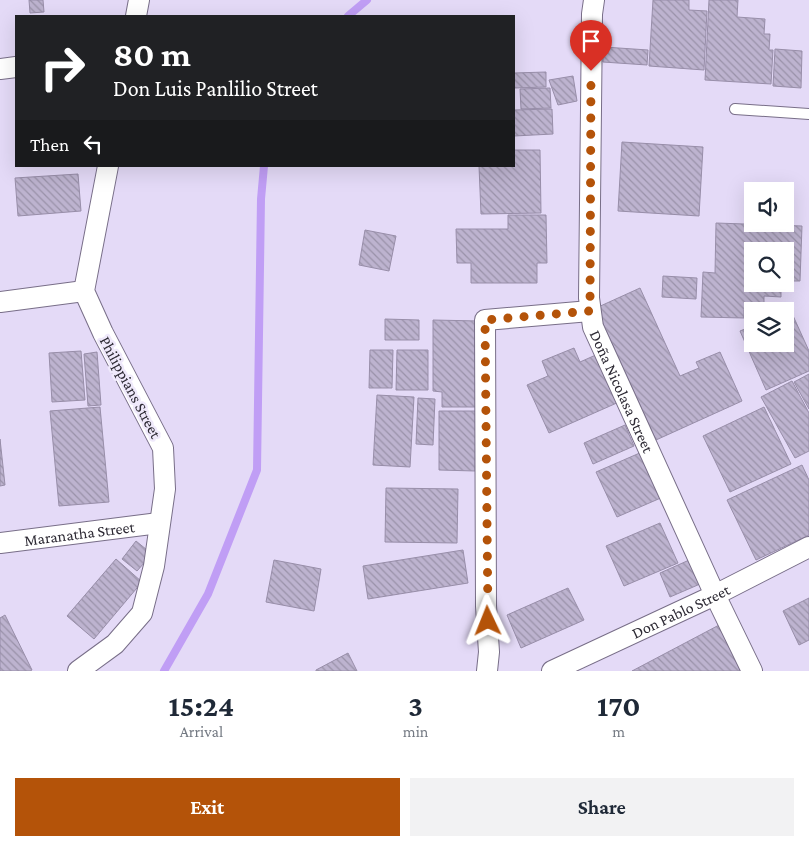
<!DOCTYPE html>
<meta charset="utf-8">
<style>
body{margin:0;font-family:"Crimson Pro",serif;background:#f2f2f3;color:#1f2937;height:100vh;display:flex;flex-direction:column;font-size:19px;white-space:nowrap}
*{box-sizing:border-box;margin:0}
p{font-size:16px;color:#747a83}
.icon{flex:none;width:28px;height:28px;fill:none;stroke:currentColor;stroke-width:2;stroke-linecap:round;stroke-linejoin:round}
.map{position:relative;height:671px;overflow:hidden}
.side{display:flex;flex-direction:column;background:#fff;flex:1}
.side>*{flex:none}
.banner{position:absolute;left:15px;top:15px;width:500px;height:152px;border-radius:0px;box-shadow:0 5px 20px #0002;background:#202124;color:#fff;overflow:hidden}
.fabs{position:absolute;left:744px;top:182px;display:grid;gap:10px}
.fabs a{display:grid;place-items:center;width:50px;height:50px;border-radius:0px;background:#fff;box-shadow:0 5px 20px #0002;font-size:25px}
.pin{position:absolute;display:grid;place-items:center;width:42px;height:42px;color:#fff;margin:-51px -21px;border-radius:50% 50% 50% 0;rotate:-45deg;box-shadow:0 0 5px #0007}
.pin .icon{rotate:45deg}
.me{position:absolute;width:55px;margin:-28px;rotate:358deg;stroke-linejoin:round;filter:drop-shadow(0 0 4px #0008)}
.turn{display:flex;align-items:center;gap:18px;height:105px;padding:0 15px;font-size:22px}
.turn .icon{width:65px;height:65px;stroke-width:2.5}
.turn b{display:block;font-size:35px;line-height:42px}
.then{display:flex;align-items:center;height:48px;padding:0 15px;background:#0003;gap:10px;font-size:19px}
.eta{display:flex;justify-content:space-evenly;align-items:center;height:85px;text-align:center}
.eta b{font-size:30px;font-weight:700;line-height:35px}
.action{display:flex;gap:10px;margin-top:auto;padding:10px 15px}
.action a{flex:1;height:58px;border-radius:0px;background:#b45309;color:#fff;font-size:20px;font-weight:700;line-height:58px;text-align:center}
.action a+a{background:#f2f2f3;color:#1f2937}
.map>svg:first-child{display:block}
</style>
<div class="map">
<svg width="809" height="671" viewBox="0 0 809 671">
<defs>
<pattern id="building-back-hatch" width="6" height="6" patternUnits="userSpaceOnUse" patternTransform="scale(1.25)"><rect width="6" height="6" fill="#bdb3cf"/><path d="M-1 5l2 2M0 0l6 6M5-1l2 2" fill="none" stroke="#9a92a9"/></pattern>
</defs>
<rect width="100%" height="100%" fill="#e4daf7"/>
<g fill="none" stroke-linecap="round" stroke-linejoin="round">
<g stroke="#c09ef5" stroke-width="8">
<path d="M 348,16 L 367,0"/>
<path d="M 164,671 L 208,594 L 257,470 L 261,199 L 264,166"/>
</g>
</g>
<g fill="url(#building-back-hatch)" stroke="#988ea9">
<path d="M 29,0 L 43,0 L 44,12 L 30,13 Z"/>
<path d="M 653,0 L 689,0 L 689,10 L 707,11 L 704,70 L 649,66 Z"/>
<path d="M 709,0 L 738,0 L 737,17 L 765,19 L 764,34 L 770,34 L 769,50 L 773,50 L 771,84 L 705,80 Z"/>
<path d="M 604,47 L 648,50 L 647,65 L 603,62 Z"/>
<path d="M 775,49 L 802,51 L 801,88 L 773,86 Z"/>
<path d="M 546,72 L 546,87 L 514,88 L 514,73 Z"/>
<path d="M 573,76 L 577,101 L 558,105 L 549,80 Z"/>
<path d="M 550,88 L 551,108 L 521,109 L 520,89 Z"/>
<path d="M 552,109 L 553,134 L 514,136 L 514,110 Z"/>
<path d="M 622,142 L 703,147 L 699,216 L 618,211 Z"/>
<path d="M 514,150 L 540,150 L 541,213 L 481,214 L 479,166 L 514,166 Z"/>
<path d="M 78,174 L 81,211 L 18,216 L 15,178 Z"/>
<path d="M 508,215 L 546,215 L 547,263 L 537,263 L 537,283 L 471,283 L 471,263 L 457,263 L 456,229 L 508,229 Z"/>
<path d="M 716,223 L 802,226 L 800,281 L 785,281 L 785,251 L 752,251 L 752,284 L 781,284 L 781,297 L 764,296 L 764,311 L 744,310 L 744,318 L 701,317 L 703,272 L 715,273 Z"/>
<path d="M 365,230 L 396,236 L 389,271 L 359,265 Z"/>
<path d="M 663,276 L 697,278 L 696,299 L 662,297 Z"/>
<path d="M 640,288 L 680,376 L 699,368 L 696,362 L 720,352 L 742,401 L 656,440 L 596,308 Z"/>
<path d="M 790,309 L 809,351 L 809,371 L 766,390 L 740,331 L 752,326 L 752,344 L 785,344 L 785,311 Z"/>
<path d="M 385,319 L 419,320 L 419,340 L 385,340 Z"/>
<path d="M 433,320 L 479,321 L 479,407 L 442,407 L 442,392 L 433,391 Z"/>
<path d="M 574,348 L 580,362 L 598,354 L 619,402 L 549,433 L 527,385 L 548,376 L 542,361 Z"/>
<path d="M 370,350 L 393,350 L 392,388 L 369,388 Z"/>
<path d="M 397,350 L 428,350 L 428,390 L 396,390 Z"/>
<path d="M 81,351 L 85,400 L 52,402 L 49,353 Z"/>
<path d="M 97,352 L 101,405 L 88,406 L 84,354 Z"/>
<path d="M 809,374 L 809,409 L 794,382 Z"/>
<path d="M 792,381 L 809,413 L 809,451 L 795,458 L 761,397 Z"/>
<path d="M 377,395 L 414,397 L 410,467 L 373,465 Z"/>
<path d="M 418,398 L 435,399 L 433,445 L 416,444 Z"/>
<path d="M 100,407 L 109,502 L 59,506 L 50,411 Z"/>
<path d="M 764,407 L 791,464 L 730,492 L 703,436 Z"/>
<path d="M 439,411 L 476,411 L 475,471 L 439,470 Z"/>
<path d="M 625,425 L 634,446 L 593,464 L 584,443 Z"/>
<path d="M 0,439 L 5,485 L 0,486 Z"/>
<path d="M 642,452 L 663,497 L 617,517 L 596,472 Z"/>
<path d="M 802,465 L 809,480 L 809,535 L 756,560 L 727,500 Z"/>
<path d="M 386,488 L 458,489 L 457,543 L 385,542 Z"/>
<path d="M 660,523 L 678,563 L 624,586 L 606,546 Z"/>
<path d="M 136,541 L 152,554 L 137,571 L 122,559 Z"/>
<path d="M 463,550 L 468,583 L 368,599 L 363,566 Z"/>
<path d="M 696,557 L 707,581 L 670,597 L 660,573 Z"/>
<path d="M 116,559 L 142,582 L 94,639 L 67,616 Z"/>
<path d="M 274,560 L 321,569 L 314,611 L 266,602 Z"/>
<path d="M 568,588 L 584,620 L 521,648 L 507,615 Z"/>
<path d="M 809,598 L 809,640 L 799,645 L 783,611 Z"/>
<path d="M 5,615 L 32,670 L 30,671 L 0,671 L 0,618 Z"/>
<path d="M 721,624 L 746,671 L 632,671 Z"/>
<path d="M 348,653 L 357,671 L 316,671 L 316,670 Z"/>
</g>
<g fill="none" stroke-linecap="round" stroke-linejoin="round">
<defs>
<path id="service" d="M 735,109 L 809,114"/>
<g id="minor">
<path id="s1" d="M 594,0 L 592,14 L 589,298 L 593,327 L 715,595 L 752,671"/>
<path d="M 136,16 L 139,0"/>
<path d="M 0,69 L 16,67"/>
<path d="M 0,302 L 84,291"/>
<path id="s2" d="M 0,543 L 159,523"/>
<path d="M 78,671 L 115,644 L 142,613 L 154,566 L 165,489 L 163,448 L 103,333 L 84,291 L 108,166"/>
<path d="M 487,671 L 489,652 L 486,606 L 485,320 L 590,311"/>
<path id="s3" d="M 552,671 L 715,595 L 809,547"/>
</g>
</defs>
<use href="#service" stroke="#786e88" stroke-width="12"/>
<use href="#minor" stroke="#786e88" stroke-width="22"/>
<use href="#service" stroke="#fff" stroke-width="10"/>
<use href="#minor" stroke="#fff" stroke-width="20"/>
</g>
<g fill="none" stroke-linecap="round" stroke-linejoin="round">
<path stroke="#b45309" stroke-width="9" stroke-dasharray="0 16.2" d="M 488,621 L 485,320 L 590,311 L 591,71"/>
</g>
<g text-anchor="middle" stroke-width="5" stroke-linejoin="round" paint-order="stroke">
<g font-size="16" fill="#2c2933" stroke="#efe9fb">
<text transform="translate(131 387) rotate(62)" y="6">Philippians Street</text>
<text dy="6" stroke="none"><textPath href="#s1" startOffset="398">Doña Nicolasa Street</textPath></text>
<text dy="6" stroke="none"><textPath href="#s2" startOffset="80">Maranatha Street</textPath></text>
<text dy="6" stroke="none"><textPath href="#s3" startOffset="142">Don Pablo Street</textPath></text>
</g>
</g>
</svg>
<div class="fabs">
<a><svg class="icon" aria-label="sound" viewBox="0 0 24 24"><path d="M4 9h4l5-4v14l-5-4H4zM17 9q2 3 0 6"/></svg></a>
<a><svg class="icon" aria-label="search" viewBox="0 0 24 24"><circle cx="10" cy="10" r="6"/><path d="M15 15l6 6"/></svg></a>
<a><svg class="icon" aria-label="layers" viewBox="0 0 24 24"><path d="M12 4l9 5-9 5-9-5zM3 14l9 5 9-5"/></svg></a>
</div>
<div class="pin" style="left:591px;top:71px;background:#d93025"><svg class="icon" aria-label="arrive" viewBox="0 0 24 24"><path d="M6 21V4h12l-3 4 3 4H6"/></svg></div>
<svg class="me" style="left:488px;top:621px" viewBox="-20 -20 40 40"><path d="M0-17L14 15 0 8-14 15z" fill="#b45309" stroke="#fff" stroke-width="4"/></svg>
<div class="banner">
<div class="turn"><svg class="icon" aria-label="right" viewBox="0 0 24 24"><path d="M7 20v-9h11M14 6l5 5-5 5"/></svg><div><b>80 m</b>Don Luis Panlilio Street</div></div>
<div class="then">Then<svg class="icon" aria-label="left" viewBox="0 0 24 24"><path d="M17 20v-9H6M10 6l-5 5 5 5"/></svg></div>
</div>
</div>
<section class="side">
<div class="eta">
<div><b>15:24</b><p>Arrival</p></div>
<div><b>3</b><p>min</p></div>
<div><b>170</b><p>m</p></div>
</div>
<div class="action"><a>Exit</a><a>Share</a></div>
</section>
